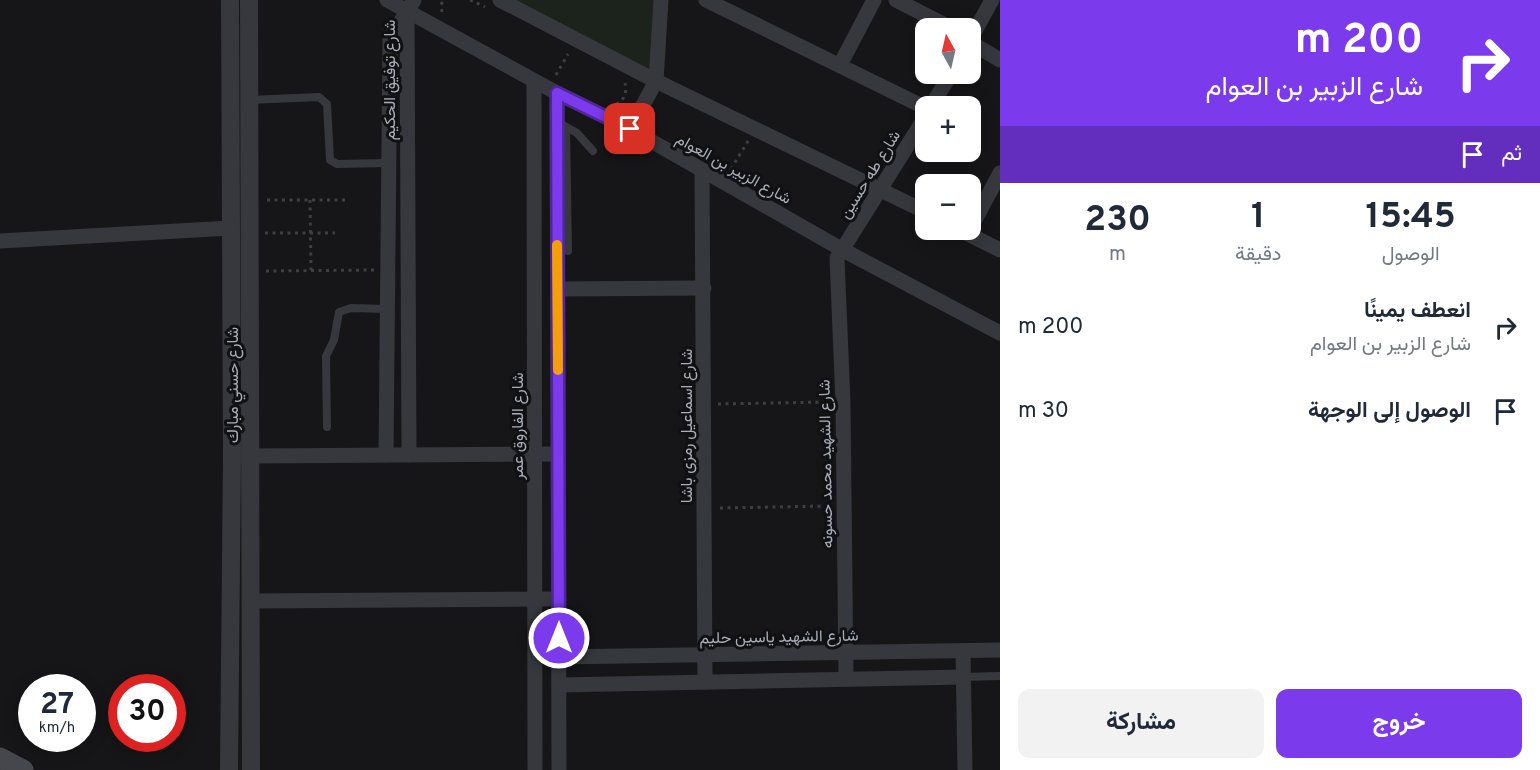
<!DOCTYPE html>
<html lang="ar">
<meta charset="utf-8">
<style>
body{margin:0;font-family:Overpass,Vazirmatn,sans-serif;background:#f2f2f3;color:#1f2937;direction:rtl;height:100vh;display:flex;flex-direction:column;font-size:22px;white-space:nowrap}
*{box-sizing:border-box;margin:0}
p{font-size:20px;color:#747a83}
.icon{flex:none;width:33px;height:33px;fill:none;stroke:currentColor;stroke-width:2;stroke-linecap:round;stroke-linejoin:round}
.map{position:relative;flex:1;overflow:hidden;direction:ltr}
.drawer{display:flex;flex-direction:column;background:#fff;width:540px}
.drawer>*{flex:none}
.guide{background:#7c3aed;color:#fff;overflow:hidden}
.needle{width:39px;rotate:352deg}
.controls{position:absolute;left:915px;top:18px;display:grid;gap:12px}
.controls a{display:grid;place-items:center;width:66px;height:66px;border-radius:12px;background:#fff;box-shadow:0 3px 15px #0003;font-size:30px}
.speed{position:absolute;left:18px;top:674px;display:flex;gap:12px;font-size:30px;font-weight:700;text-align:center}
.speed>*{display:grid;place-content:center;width:78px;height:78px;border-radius:50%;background:#fff;box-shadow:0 3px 15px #0003;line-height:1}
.speed small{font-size:15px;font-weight:400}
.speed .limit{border:9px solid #d22;background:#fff;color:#111}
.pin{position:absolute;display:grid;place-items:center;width:51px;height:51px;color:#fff;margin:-26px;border-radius:12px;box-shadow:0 3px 9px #0006}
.me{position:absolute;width:66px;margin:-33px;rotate:0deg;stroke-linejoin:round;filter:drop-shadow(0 0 4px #0008)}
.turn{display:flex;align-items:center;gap:21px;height:126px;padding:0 18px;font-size:27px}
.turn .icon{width:78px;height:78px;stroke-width:2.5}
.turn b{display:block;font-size:42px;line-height:51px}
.then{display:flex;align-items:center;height:57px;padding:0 18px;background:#0003;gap:12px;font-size:22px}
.eta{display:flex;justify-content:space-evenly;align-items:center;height:102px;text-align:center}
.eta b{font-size:36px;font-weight:700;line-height:42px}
.cta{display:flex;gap:12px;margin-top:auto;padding:12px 18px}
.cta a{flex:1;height:69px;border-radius:12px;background:#7c3aed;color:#fff;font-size:24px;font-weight:700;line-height:69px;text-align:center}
.cta a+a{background:#f2f2f3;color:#1f2937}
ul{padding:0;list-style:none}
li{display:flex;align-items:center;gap:18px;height:84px;padding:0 18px}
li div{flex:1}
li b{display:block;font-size:22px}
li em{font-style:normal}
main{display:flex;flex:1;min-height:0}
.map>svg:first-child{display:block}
</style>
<main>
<section class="drawer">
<div class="guide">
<div class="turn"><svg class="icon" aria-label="right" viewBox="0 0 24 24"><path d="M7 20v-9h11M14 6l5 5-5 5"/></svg><div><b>200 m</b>شارع الزبير بن العوام</div></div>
<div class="then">ثم<svg class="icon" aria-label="arrive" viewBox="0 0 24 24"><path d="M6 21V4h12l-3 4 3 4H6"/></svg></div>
</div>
<div class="eta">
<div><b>15:45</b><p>الوصول</p></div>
<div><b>1</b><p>دقيقة</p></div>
<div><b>230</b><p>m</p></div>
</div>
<ul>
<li><svg class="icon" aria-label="right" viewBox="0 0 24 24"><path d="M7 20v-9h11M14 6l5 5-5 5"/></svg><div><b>انعطف يمينًا</b><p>شارع الزبير بن العوام</p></div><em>200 m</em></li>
<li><svg class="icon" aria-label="arrive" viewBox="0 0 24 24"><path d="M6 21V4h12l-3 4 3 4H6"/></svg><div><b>الوصول إلى الوجهة</b></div><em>30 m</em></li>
</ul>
<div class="cta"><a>خروج</a><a>مشاركة</a></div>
</section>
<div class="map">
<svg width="1000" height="770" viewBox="0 0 1000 770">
<rect width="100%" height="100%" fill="#161618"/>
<path fill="#1c231d" d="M 507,0 L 658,0 L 653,77 Z"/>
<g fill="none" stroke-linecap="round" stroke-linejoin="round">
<g stroke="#3d3f44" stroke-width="3" stroke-dasharray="3 4.5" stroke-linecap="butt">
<path d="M 470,0 L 485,7"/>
<path d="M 442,12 L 441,5 L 443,0"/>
<path d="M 556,75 L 568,54"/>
<path d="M 616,104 C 625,100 627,92 625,83"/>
<path d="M 731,169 L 748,141"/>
<path d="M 267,200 L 346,200"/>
<path d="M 310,200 L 311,270"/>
<path d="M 265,233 L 335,233"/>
<path d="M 266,271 L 374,270"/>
<path d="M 718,404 L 828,402"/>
<path d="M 720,508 L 828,506"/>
</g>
<g stroke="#37383d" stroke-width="8">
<path d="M 249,100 L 319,97 L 327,104 L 330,160 L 337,164 L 388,163"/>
<path d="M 563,125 L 577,133 L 593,151"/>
<path d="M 566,127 L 568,251"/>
<path d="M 327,427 L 326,356 L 334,340 L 339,312 L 351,308 L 387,309"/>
<path d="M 963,677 L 1000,676"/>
</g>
<g stroke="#37383d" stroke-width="15">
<path d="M 387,0 L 557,93 L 630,129 L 843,250 L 1000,333"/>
<path d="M 500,0 L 656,81 L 926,212"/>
<path d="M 706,0 L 926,108"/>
<path d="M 896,0 L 951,28"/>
<path d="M 407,11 L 409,455"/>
<path d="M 970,40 L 992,0"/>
<path d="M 970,42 L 1000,60"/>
<path d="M 840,65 L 874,0"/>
<path d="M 534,81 L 535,770"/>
<path d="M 557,93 L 559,770"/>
<path d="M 931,106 L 951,74"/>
<path d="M 630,129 L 656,81 L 661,0"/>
<path d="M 702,170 L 705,682"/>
<path d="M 970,229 L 1000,173"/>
<path d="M 960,230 L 1000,250"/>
<path d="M 0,241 L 231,228"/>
<path d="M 558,289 L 704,288"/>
<path d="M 386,455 L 390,39 L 414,0"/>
<path d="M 238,456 L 558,454"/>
<path d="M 251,601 L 559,599"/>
<path d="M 963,651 L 965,770"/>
<path d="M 559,657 L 1000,650"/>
<path d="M 846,679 L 843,402 L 837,258 L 926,116"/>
<path d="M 559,685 L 963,677"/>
</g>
<g stroke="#37383d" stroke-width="18">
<path d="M 249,0 L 251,770"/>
<path d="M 229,770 L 232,456 L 230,0"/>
</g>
<path stroke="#45474d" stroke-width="21" d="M 0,758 L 23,770"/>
</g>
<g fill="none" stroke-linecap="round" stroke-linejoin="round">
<defs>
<path id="route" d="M 559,638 L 557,93 L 630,129"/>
</defs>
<use href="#route" stroke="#51269a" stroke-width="15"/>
<use href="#route" stroke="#7c3aed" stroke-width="10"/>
<path stroke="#f59e0b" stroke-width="10" d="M 557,245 L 558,370"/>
</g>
<g text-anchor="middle" stroke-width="6" stroke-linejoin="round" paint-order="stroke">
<g font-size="16" fill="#a8adb8" stroke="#111113">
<text transform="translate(389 80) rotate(-90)" y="6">شارع توفيق الحكيم</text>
<text transform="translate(734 168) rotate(29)" y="6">شارع الزبير بن العوام</text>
<text transform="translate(869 174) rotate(-58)" y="6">شارع طه حسين</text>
<text transform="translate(232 385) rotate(-90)" y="6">شارع حسني مبارك</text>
<text transform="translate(517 426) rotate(-90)" y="6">شارع الفاروق عمر</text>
<text transform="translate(686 426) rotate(-90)" y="6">شارع اسماعيل رمزى باشا</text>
<text transform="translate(825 464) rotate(-91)" y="6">شارع الشهيد محمد حسونه</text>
<text transform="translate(779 636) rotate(-1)" y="6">شارع الشهيد ياسين حليم</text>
</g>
</g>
</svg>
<div class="controls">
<a><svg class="needle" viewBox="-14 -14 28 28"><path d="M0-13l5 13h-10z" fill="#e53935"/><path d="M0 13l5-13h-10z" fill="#747a83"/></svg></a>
<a>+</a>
<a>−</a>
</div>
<div class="speed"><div>27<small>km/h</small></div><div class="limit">30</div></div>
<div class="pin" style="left:630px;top:129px;background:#d93025"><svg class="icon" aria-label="arrive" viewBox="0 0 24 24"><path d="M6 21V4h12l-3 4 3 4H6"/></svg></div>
<svg class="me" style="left:559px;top:638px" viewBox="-20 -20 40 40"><circle r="17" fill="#7c3aed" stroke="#fff" stroke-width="3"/><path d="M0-11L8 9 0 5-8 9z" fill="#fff"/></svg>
</div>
</main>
